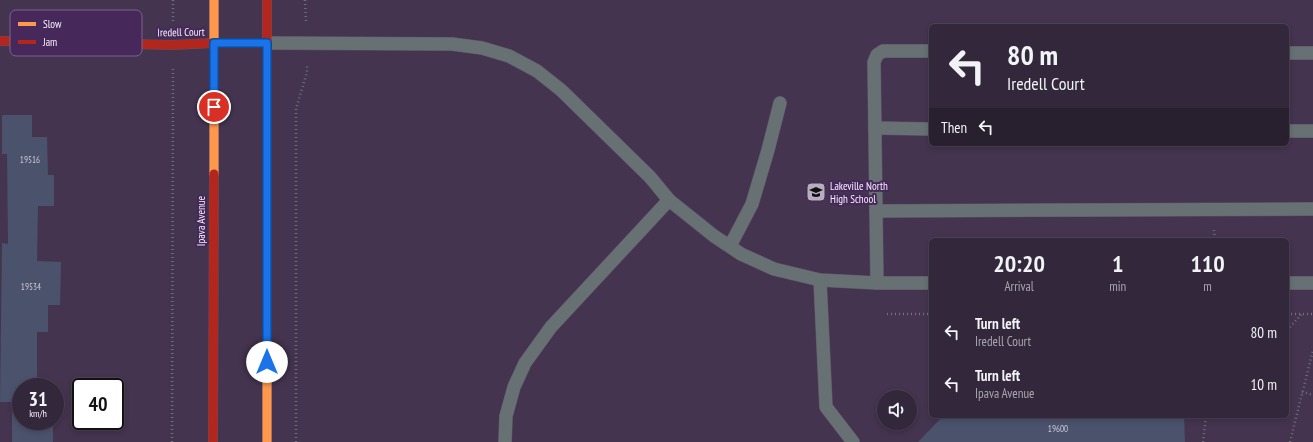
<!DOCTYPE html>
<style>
body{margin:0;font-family:"PT Sans Narrow",sans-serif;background:#3e3346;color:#f1f3f6;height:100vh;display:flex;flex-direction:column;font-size:15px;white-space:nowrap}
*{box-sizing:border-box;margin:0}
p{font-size:13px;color:#a9a5af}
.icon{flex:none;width:22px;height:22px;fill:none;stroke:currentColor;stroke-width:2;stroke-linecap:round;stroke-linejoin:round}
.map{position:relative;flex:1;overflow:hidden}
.panel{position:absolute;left:929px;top:238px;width:360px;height:180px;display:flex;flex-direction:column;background:#33273b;border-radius:6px;box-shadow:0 2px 6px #0003,0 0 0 1px #4e4455}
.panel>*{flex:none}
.guide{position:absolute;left:929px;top:24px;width:360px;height:122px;border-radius:6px;box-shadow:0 2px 6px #0003,0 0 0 1px #4e4455;background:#33273b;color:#f1f3f6;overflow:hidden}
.fabs{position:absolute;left:877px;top:390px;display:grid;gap:8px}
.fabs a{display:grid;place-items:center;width:40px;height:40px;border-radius:50%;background:#33273b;box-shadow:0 2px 6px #0003,0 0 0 1px #4e4455;font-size:20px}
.speed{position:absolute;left:12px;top:378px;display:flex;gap:8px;font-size:20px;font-weight:700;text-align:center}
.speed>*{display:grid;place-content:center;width:52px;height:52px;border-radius:50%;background:#33273b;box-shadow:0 2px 6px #0003,0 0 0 1px #4e4455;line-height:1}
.speed small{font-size:10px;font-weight:400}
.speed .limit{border:2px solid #111;border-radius:6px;background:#fff;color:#111}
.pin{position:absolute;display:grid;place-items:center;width:34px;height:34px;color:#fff;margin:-17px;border:2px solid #fff;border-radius:50%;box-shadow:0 1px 4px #0007}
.me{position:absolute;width:44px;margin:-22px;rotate:0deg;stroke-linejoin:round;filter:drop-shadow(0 0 3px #0008)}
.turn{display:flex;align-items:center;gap:14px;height:84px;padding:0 12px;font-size:18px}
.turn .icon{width:52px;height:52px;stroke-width:2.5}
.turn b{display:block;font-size:28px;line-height:34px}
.then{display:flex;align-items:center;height:38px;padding:0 12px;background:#0003;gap:8px;font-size:15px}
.eta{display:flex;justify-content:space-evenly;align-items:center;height:68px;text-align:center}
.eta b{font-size:24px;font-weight:800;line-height:28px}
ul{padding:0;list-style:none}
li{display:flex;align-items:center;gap:12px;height:52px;padding:0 12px}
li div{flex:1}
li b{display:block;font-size:15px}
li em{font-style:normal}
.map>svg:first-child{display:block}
</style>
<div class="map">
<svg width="1313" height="442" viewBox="0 0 1313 442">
<rect width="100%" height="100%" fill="#44344f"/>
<g fill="#4b526c">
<path d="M 2,115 L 32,115 L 32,137 L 47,137 L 48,175 L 54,175 L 54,206 L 38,206 L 37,261 L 61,262 L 60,305 L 48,305 L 48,332 L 37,332 L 37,387 L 21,387 L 21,421 L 53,421 L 53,442 L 12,442 L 12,402 L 0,402 L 2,243 L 8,244 L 7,154 L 2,154 Z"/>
<path d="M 943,416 L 1184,416 L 1185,442 L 918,442 Z"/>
</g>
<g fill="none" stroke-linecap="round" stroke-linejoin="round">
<defs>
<g id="lane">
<path d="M 267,43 L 452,44 L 482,48 L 509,56 L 537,71 L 561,90 L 650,177 L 669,200 L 714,236 L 741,254 L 774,269 L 820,280 L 877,283 L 931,283"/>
<path d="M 1287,53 L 1313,53"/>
<path d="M 875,128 L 931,129"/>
<path d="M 1287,131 L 1313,131"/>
<path d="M 876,211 L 1313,209"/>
<path d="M 730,246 L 752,204 L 768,150 L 780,103"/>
<path d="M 820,280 L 826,407 L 853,442"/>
<path d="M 877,283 L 874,62 L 877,55 L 883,51 L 931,51"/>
<path d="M 1287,283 L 1313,283"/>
<path d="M 505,442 L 506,416 L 514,387 L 525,363 L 551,327 L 669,200"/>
</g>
<g id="slow">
<path d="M 214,174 L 214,0"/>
<path d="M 267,174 L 267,442"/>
</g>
<g id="jam">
<path d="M 267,0 L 267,174"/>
<path d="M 0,41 L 173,45 L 214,43 L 267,43"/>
<path d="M 213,442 L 214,174"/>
</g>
</defs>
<use href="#lane" stroke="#5c5165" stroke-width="14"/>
<use href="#slow" stroke="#5c5165" stroke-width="10"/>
<use href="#jam" stroke="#5c5165" stroke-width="10"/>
<g stroke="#6f6f79" stroke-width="2.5" stroke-dasharray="1 3" stroke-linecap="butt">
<path d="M 173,0 L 173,22"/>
<path d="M 305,0 L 306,23"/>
<path d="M 1214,230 L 1215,240"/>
<path d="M 887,314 L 931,314"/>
<path d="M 1287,314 L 1313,314"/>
<path d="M 1287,330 L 1302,314"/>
<path d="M 1302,392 L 1313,395"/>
<path d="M 172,442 L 173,68"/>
<path d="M 296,442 L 296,109 L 307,72 L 307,64"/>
<path d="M 1203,442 L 1206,416"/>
<path d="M 1290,442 L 1313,350"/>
</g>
<use href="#lane" stroke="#677073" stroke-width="13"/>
<use href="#slow" stroke="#ff974d" stroke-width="9"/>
<use href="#jam" stroke="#b3261e" stroke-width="9"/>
</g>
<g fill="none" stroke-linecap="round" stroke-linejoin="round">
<defs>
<path id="route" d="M 214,107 L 214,43 L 267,43 L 267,362"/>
</defs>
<use href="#route" stroke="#114b97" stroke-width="10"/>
<use href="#route" stroke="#1a73e8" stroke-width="7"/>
</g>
<defs>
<symbol id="school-square" viewBox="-11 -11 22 22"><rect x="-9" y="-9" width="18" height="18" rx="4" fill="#b8aebf" stroke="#46295a"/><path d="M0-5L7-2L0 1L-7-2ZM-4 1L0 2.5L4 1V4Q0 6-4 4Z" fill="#111"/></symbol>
</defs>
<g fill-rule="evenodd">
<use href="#school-square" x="805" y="181" width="22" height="22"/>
</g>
<g text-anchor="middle" stroke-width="4" stroke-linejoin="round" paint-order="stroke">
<g font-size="9" fill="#ccc8d8">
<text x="30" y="163">19516</text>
<text x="31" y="290">19534</text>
<text x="1058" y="432">19600</text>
</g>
<g font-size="11" fill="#f7f0fc" stroke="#46295a">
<text transform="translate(181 32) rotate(-1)" y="4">Iredell Court</text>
<text transform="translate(201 221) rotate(-90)" y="4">Ipava Avenue</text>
</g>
<g font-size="11" fill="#f7f0fc" stroke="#46295a" text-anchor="start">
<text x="830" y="190">Lakeville North<tspan x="830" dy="13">High School</tspan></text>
</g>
</g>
<rect x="10" y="10" width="132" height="46" rx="6" fill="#46295a" stroke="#7b658b" stroke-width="1"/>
<rect x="18" y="22" width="18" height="4" fill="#ff974d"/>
<rect x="18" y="40" width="18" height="4" fill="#b3261e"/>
<g font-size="11" fill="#f7f0fc">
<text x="43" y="28">Slow</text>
<text x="43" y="46">Jam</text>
</g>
</svg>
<div class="fabs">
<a><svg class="icon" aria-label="sound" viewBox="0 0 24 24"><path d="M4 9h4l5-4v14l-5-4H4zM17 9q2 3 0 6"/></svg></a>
</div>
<div class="speed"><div>31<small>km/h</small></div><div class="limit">40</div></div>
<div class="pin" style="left:214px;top:107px;background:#d93025"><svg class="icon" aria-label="arrive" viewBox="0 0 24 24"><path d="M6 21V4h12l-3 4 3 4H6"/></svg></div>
<svg class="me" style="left:267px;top:362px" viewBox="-20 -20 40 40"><circle r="19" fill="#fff"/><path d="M0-13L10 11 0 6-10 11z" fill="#1a73e8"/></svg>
<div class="guide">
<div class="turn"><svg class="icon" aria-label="left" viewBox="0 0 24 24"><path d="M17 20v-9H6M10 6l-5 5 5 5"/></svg><div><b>80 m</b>Iredell Court</div></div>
<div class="then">Then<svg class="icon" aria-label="left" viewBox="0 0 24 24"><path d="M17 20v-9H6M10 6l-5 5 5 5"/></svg></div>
</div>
<section class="panel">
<div class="eta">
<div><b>20:20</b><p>Arrival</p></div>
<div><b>1</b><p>min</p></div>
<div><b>110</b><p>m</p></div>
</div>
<ul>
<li><svg class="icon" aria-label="left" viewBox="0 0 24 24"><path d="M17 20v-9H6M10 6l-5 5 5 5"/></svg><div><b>Turn left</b><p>Iredell Court</p></div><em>80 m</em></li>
<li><svg class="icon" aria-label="left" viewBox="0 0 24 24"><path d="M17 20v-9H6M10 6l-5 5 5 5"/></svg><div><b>Turn left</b><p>Ipava Avenue</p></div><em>10 m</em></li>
</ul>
</section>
</div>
